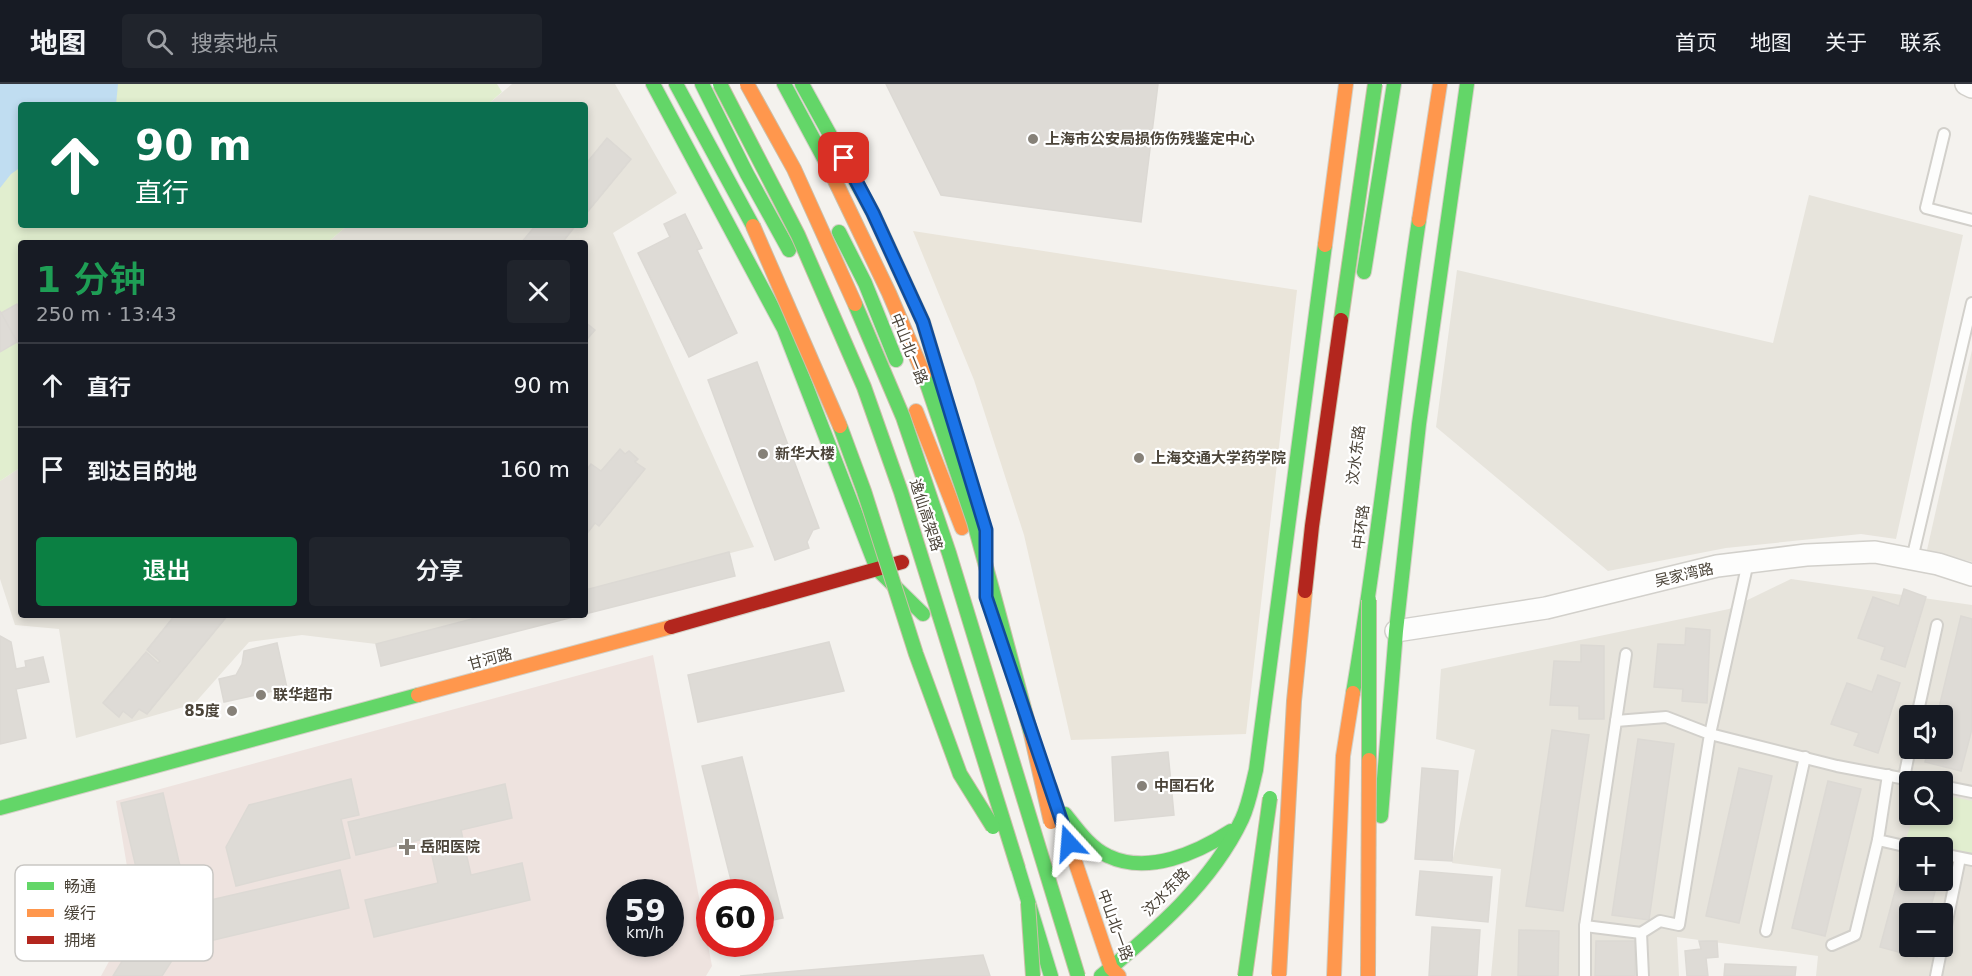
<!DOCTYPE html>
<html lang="zh">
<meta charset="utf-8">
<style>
body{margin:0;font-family:"DejaVu Sans","Noto Sans SC",sans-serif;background:#20242c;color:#f1f3f6;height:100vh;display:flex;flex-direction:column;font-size:22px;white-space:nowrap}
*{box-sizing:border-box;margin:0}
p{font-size:20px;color:#9ea1a6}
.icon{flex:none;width:33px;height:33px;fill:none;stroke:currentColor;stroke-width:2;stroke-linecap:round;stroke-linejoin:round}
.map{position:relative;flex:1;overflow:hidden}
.sheet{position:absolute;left:18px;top:156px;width:570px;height:378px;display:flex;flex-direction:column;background:#171b24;border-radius:6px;box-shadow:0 3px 9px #0003}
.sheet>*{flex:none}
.top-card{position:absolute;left:18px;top:18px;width:570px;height:126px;border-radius:6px;box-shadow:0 3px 9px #0003;background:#0b6e4f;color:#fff;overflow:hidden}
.controls{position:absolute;left:1899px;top:621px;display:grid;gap:12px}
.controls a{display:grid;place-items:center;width:54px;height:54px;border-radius:6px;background:#171b24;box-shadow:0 3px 9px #0003;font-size:30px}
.speed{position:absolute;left:606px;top:795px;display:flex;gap:12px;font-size:30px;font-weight:700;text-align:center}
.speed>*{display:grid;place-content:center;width:78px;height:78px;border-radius:50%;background:#171b24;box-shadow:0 3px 9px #0003;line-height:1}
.speed small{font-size:15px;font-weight:400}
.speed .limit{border:9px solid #d22;background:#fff;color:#111}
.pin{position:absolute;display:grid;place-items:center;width:51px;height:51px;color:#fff;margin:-26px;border-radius:12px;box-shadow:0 3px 9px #0006}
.me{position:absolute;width:66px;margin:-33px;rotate:341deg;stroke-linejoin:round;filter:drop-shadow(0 0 4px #0008)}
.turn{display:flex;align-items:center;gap:21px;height:126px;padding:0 18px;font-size:27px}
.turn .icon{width:78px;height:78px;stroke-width:2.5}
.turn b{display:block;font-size:42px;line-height:51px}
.round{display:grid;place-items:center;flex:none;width:63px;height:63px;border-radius:6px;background:#20242c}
.overview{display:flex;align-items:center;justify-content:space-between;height:102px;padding:0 18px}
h1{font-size:36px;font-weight:600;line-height:45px;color:#1e9e55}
.button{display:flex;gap:12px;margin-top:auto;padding:12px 18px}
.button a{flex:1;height:69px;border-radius:6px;background:#0b8043;color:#fff;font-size:24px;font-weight:600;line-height:69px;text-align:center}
.button a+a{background:#20242c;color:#f1f3f6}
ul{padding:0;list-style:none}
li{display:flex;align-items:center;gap:18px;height:84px;padding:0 18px;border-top:2px solid #363941}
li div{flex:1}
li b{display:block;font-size:22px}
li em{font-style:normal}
header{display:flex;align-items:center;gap:36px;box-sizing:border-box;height:84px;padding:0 30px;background:#171b24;border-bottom:2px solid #363941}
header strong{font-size:28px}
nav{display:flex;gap:33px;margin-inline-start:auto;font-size:21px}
.search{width:420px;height:54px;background:#20242c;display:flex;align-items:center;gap:15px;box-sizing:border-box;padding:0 21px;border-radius:6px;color:#9ea1a6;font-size:22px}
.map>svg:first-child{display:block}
</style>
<header>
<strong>地图</strong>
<div class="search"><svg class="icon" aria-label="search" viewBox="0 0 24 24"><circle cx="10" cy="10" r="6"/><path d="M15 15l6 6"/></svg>搜索地点</div>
<nav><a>首页</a><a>地图</a><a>关于</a><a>联系</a></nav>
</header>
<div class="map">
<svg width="1972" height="892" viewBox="0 0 1972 892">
<rect width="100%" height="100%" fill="#f4f2ee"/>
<g fill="#e7e4dc" fill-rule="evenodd">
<path d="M 512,0 L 615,0 L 677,109 L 613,149 L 754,463 L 585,506 L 585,159 L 327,159 L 348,141 L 585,141 L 585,21 L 487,21 Z"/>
<path d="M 1809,111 L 1963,151 L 1896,455 L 1861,450 L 1726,464 L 1608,487 L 1436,343 L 1457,186 L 1773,259 Z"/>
<path d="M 1972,266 L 1972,478 L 1927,466 Z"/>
<path d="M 21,383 L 21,531 L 487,531 L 376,560 L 302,551 L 249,558 L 194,620 L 76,654 L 59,545 L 15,541 L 0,495 L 0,397 Z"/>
<path d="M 1791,495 L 1972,521 L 1972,892 L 1816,892 L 1818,872 L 1677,853 L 1679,892 L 1491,892 L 1501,785 L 1452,779 L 1475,666 L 1436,655 L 1441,585 L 1729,525 ZM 1910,632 L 1942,632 L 1942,664 L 1910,664 ZM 1910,698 L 1942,698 L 1942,730 L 1910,730 ZM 1910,764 L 1942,764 L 1942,796 L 1910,796 ZM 1910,830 L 1942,830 L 1942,862 L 1910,862 Z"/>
</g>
<path fill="#eae5da" d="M 913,147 L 1297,206 L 1246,650 L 1071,656 L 1024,451 L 974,296 Z"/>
<path fill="#eee3df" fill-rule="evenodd" d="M 653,571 L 712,882 L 706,892 L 101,892 L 135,830 L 116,717 ZM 620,808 L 670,808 L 670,860 L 620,860 Z"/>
<g fill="#e1eecf">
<path d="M 0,0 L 497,0 L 502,8 L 487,21 L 21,21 L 21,141 L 348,141 L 327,159 L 21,159 L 21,383 L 0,397 Z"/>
<path d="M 1943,711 L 1972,717 L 1972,770 L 1906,755 L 1914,731 L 1942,730 Z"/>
</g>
<path fill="#c0ddf1" d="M 0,0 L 118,0 L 116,21 L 21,21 L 21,83 L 11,90 L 0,104 Z"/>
<g fill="#dedbd6" stroke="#dcd9d4" stroke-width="1.5">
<path d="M 886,0 L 1158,0 L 1141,138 L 941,111 Z"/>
<path d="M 607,54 L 631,75 L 585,131 L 585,81 Z"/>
<path d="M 685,130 L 702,164 L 697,166 L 737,249 L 689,273 L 638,169 L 670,153 L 664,140 Z"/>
<path d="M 536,141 L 576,141 L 562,159 L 521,159 Z"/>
<path d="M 17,220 L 21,227 L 21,264 L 1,229 Z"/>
<path d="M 0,227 L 17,258 L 0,268 Z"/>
<path d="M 585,238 L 595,246 L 588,254 L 585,252 Z"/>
<path d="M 757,278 L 819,444 L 813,446 L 807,458 L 809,464 L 775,476 L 708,296 Z"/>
<path d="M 620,365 L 625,370 L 629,367 L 638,375 L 635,378 L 645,385 L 599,442 L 595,439 L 585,452 L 585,413 L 588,409 L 585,407 L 585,388 L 591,380 L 601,387 Z"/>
<path d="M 729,468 L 735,492 L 585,530 L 585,506 Z"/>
<path d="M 1904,505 L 1926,513 L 1905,583 L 1881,575 L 1885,563 L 1858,554 L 1873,513 L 1899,522 Z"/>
<path d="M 175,531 L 228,531 L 147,630 L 139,625 L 132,634 L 123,627 L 119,633 L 103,619 L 146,568 L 158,579 L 160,577 L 147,566 Z"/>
<path d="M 487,531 L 581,531 L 381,582 L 376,560 Z"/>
<path d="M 1961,532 L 1972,535 L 1972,645 L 1961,687 L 1925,678 L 1928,664 L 1942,664 L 1942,632 L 1937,632 Z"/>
<path d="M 1686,544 L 1710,546 L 1707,619 L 1682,617 L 1683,605 L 1654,603 L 1658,560 L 1685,561 Z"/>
<path d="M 0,552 L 11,558 L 16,585 L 26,583 L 25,577 L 43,573 L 49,598 L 16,605 L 26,654 L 0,660 Z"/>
<path d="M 829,558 L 844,607 L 698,638 L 688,591 Z"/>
<path d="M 277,559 L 287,604 L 224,618 L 219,595 L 236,591 L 242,580 L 244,567 Z"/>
<path d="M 1581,561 L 1604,562 L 1604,635 L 1579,635 L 1579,622 L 1550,621 L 1554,577 L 1581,578 Z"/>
<path d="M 1878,591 L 1900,599 L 1878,669 L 1854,661 L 1859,649 L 1831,640 L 1847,599 L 1872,608 Z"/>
<path d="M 1552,646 L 1589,651 L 1563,827 L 1526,822 Z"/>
<path d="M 1638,655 L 1674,660 L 1649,836 L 1612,831 Z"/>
<path d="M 1168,668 L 1174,731 L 1115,737 L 1112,673 Z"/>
<path d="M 742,673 L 783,834 L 760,839 L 760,808 L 734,808 L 702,682 Z"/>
<path d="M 1422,684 L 1458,687 L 1452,777 L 1415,775 Z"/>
<path d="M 1739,684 L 1772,692 L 1739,839 L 1706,832 Z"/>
<path d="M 351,695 L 359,731 L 341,735 L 350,774 L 236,802 L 226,763 L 249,721 Z"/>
<path d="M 1828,697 L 1861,705 L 1825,852 L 1792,844 Z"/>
<path d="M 505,700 L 512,734 L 461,746 L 471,791 L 522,779 L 530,816 L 374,853 L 365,816 L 438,799 L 428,754 L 356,771 L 348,738 Z"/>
<path d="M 163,709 L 189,821 L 340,786 L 349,824 L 180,864 L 162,892 L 113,892 L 148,835 L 121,719 Z"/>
<path d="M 1904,774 L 1910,776 L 1910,796 L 1938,796 L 1929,830 L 1910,830 L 1910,862 L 1920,862 L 1917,873 L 1880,863 Z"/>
<path d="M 1420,787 L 1492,793 L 1488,838 L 1416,831 Z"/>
<path d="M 1432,843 L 1480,846 L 1477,892 L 1429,892 Z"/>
<path d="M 1519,846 L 1559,847 L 1558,892 L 1518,892 Z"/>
<path d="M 1596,857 L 1635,857 L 1635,892 L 1595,892 Z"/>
<path d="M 1699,857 L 1717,857 L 1718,873 L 1706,874 L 1708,892 L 1687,892 L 1685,867 L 1701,865 Z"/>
<path d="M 983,871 L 990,892 L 740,892 Z"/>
<path d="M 1725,880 L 1796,883 L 1795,892 L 1724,892 Z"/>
</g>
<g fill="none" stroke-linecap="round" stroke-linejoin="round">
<defs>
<g id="lane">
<path d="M 1944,50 L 1926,124 L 1972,136"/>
<path d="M 1912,475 L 1972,219"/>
<path d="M 1748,478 L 1710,650 L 1837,682 L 1922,698"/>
<path d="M 1917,632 L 1937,541"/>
<path d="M 1616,637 L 1626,570"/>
<path d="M 1888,691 L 1878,756 L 1913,764"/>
<path d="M 1904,694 L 1910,664"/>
<path d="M 1942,702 L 1972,708"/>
<path d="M 1942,770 L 1972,776"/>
<path d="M 1585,842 L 1616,637 L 1666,633 L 1710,650 L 1679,841 L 1660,837 L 1641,849 L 1643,892"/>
<path d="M 1766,847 L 1805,673"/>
<path d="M 1832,861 L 1855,851 L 1878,756"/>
<path d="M 1942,861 L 1960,774"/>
<path d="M 1585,892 L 1585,842 L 1641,849"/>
<path d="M 1936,892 L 1942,862"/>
</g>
<g id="street">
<path d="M 1966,0 L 1972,3"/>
<path d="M 1396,547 L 1546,524 L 1717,482 L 1806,471 L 1875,468 L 1938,480 L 1972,491"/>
</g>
<g id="fast">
<path d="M 653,0 L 784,245 L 877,485 L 923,530"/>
<path d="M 676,0 L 753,142"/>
<path d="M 702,0 L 747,90 L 789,166"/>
<path d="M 784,0 L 828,82"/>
<path d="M 802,0 L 873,129 L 923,238 L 943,305"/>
<path d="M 839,148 L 865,199 L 896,276"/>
<path d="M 1364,188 L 1394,0"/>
<path d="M 1353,609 C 1380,452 1395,293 1419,136"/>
<path d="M 0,724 L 418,611"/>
<path d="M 1065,730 C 1077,745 1090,764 1108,772 C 1148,791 1197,769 1231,747"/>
<path d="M 1381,732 L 1396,547 L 1419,340 L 1467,0"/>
<path d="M 1018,784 L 1051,892"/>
<path d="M 1101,892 C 1154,848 1212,799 1242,735 C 1249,720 1252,702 1256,686 L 1325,161"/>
</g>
<g id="slow">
<path d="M 1419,136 L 1440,0"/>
<path d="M 1325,161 L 1346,0"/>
<path d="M 916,327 L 962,444"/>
<path d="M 418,611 L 671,543"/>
<path d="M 1050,703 L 1111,884 L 1119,892"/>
<path d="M 1334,892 L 1343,672 L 1353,609"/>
</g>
<path id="jam" d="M 671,543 L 902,478"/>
</defs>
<use href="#lane" stroke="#d2d0cb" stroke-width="14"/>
<use href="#street" stroke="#d2d0cb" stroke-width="24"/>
<use href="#fast" stroke="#d3cfc5" stroke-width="16"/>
<use href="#slow" stroke="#d3cfc5" stroke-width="16"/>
<use href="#jam" stroke="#d3cfc5" stroke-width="16"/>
<use href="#lane" stroke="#fdfdfc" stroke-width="10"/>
<use href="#street" stroke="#fdfdfc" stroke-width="21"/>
<use href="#fast" stroke="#63d668" stroke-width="14"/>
<use href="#slow" stroke="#ff974d" stroke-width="14"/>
<use href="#jam" stroke="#b3261e" stroke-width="14"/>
<defs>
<g id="fast-bridge">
<path d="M 720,0 L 798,151 L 864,303 L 901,408 L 1018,784"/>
<path d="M 855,220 L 903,333 L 949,469 L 1078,892"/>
<path d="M 1341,236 L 1375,0"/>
<path d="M 924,291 L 974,438 L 1031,650"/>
<path d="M 840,342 L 864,407 L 916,570 L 960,690 L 993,743"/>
<path d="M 1369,676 L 1369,516"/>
<path d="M 1028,819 L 1033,892"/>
<path d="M 1245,892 L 1270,714"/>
</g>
<g id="slow-bridge">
<path d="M 747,0 L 794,85 L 855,220"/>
<path d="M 828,82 L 889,209 L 924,291"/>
<path d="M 753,142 L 840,342"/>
<path d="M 1031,650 L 1051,738"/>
<path d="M 1279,891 L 1294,617 L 1305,507"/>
<path d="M 1368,892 L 1369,676"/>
</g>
<path id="jam-bridge" d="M 1305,507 L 1312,442 L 1341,236"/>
</defs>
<use href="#fast-bridge" stroke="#ccbfa9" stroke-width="16" stroke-linecap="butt"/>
<use href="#slow-bridge" stroke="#ccbfa9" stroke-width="16" stroke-linecap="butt"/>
<use href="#jam-bridge" stroke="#ccbfa9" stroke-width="16" stroke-linecap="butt"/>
<use href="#fast-bridge" stroke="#63d668" stroke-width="14"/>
<use href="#slow-bridge" stroke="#ff974d" stroke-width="14"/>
<use href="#jam-bridge" stroke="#b3261e" stroke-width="14"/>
</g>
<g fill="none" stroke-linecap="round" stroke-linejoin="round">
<defs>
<path id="route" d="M 844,74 L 873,129 L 923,238 L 986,446 L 986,513 L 1069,759"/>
</defs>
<use href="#route" stroke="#114b97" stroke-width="15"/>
<use href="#route" stroke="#1a73e8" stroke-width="10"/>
</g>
<g fill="#868178" stroke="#fff" stroke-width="2">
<circle cx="1033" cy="55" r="6"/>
<circle cx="763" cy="370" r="6"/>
<circle cx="1139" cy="374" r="6"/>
<circle cx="261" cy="611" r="6"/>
<circle cx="232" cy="627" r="6"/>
<circle cx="1142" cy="702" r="6"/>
<path d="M404 754h6v6h6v6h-6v6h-6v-6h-6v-6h6z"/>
</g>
<g text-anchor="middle" stroke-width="4.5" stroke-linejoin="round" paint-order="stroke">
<g font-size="15" font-weight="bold" fill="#4b4439" stroke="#fff" text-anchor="start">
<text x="1045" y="60">上海市公安局损伤伤残鉴定中心</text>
<text x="775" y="375">新华大楼</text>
<text x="1151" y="379">上海交通大学药学院</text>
<text x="273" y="616">联华超市</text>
<text x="220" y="632" text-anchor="end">85度</text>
<text x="1154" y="707">中国石化</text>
<text x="420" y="768">岳阳医院</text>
</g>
<g font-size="15" fill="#4b4439" stroke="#fff">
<text transform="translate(909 265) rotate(68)" y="5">中山北一路</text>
<text transform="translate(1356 371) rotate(-83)" y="5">汶水东路</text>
<text transform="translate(926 431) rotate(72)" y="5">逸仙高架路</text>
<text transform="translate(1361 443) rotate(-83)" y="5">中环路</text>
<text transform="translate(1684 491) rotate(-13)" y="5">吴家湾路</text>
<text transform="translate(490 575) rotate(-15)" y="5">甘河路</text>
<text transform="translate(1166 808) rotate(-46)" y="5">汶水东路</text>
<text transform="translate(1115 841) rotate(70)" y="5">中山北一路</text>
</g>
</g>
<rect x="15" y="781" width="198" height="96" rx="9" fill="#fff" stroke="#c9c7c4" stroke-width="1.5"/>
<rect x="27" y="798" width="27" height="8" fill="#63d668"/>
<rect x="27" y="825" width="27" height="8" fill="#ff974d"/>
<rect x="27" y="852" width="27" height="8" fill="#b3261e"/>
<g font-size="16" fill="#4b4439">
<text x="64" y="808">畅通</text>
<text x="64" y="835">缓行</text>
<text x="64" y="862">拥堵</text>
</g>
</svg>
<div class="controls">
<a><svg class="icon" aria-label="sound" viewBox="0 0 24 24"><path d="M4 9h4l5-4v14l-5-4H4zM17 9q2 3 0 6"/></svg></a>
<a><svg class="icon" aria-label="search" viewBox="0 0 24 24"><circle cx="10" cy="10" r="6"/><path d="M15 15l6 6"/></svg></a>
<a>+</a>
<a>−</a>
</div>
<div class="speed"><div>59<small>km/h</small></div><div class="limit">60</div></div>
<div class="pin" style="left:844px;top:74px;background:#d93025"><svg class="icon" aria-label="arrive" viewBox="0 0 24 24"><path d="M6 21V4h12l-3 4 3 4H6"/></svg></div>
<svg class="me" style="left:1069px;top:759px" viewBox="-20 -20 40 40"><path d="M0-17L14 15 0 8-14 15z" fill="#1a73e8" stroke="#fff" stroke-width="4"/></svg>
<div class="top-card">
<div class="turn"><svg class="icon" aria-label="ahead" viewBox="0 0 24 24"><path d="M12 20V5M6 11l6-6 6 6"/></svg><div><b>90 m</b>直行</div></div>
</div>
<section class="sheet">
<div class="overview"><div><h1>1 分钟</h1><p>250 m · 13:43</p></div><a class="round"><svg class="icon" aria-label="close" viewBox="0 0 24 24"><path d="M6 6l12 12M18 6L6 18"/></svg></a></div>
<ul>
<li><svg class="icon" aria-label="ahead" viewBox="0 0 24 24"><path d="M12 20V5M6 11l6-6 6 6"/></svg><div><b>直行</b></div><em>90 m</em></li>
<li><svg class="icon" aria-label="arrive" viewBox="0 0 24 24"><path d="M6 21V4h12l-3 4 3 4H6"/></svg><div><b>到达目的地</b></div><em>160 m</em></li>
</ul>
<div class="button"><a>退出</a><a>分享</a></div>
</section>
</div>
